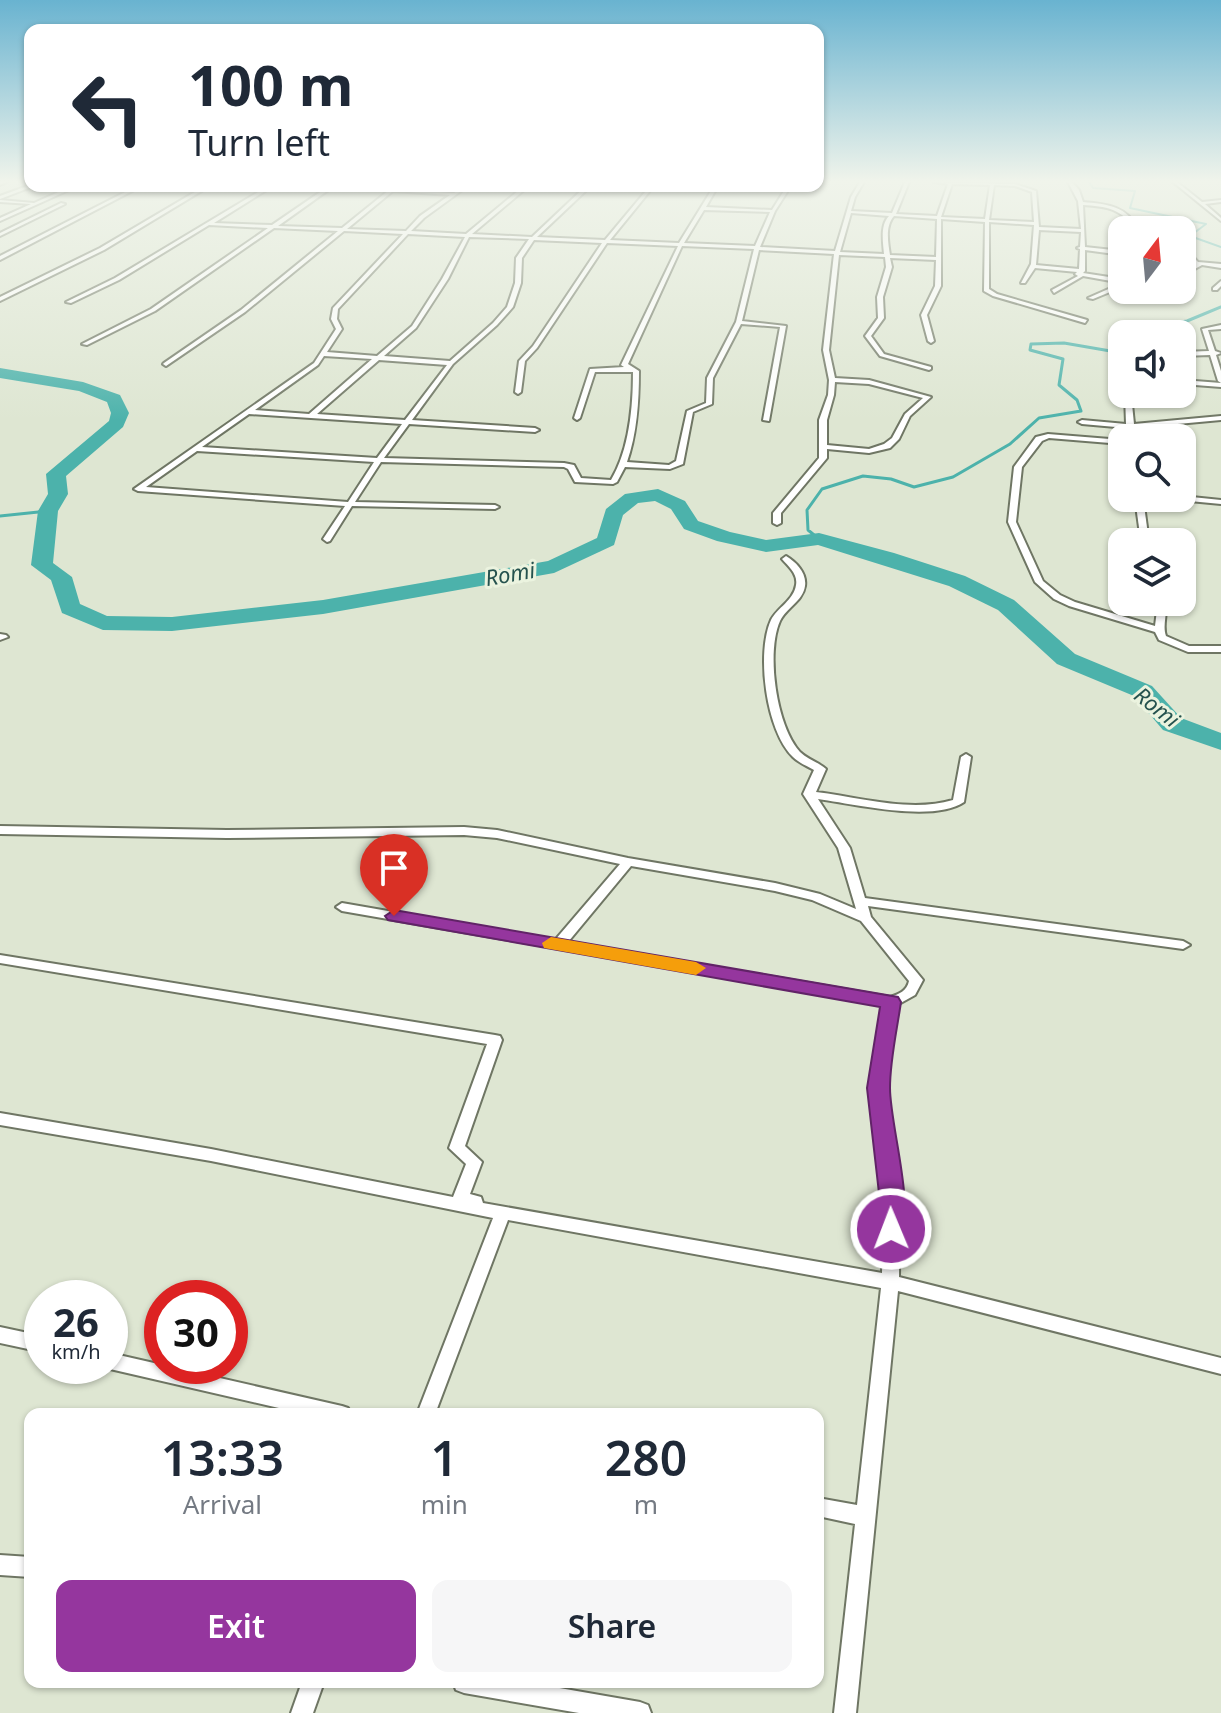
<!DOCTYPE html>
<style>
body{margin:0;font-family:"Noto Sans",sans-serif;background:#f6f6f7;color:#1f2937;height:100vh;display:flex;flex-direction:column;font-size:30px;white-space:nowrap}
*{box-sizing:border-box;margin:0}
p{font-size:26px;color:#747a83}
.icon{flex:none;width:44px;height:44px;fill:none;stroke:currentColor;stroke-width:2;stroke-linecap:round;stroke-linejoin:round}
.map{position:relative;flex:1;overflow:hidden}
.drawer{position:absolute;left:24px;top:1408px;width:800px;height:280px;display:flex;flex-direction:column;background:#fff;border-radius:16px;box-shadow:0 2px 6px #0004}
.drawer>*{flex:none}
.hud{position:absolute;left:24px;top:24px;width:800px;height:168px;border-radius:16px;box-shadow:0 2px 6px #0004;background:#fff;color:#1f2937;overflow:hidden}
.needle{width:52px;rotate:16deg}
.controls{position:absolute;left:1108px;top:216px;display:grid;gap:16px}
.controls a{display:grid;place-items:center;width:88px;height:88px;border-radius:16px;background:#fff;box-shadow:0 2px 6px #0004;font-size:40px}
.speed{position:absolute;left:24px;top:1280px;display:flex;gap:16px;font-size:40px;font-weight:700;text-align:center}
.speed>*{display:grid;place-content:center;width:104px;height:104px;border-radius:50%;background:#fff;box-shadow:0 2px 6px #0004;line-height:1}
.speed small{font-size:20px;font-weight:400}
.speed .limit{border:12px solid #d22;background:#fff;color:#111}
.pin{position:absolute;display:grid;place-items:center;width:68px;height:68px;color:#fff;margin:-82px -34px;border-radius:50% 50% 50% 0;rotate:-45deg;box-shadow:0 0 8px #0007}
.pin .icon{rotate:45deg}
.me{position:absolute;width:88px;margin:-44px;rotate:359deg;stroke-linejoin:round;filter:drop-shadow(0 0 6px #0008)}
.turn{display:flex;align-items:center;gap:28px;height:168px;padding:0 32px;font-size:36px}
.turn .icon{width:104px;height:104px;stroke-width:2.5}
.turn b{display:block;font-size:56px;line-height:68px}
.eta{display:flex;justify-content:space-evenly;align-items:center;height:136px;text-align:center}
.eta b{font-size:48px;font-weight:600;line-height:56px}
.primary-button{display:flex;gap:16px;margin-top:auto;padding:16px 32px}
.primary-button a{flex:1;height:92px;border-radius:16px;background:#95369e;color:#fff;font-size:32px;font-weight:600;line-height:92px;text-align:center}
.primary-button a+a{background:#f6f6f7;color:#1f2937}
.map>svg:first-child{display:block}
</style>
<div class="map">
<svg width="1221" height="1713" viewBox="0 0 1221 1713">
<rect width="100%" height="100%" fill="#dee6d2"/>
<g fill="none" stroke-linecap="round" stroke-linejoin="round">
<path stroke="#4cb2ab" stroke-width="2" d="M 1089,182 L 1093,188 L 1135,191 L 1130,208 L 1206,224 L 1190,236 L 1221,247"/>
<g stroke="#4cb2ab" stroke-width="3">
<path d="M 1160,334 L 1161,325 L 1187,321 L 1221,307"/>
<path d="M 0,516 L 48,511"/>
<path d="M 819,539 L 808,530 L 807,510 L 822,489 L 863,476 L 891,479 L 914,487 L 953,477 L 1010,444 L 1039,418 L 1081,411 L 1077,400 L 1059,385 L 1063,359 L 1030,350 L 1031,344 L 1064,343 L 1122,353"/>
</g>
<path fill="#4cb2ab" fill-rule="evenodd" d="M 0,368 L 83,382 L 120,395 L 129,413 L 123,427 L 66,476 L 68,494 L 58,511 L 53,563 L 72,577 L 80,604 L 107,616 L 172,617 L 323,600 L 548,561 L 597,538 L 606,509 L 625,494 L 658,489 L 685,501 L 698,521 L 730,532 L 766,540 L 819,533 L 894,553 L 965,576 L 1014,600 L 1075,654 L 1152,686 L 1181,718 L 1221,733 L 1221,750 L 1163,730 L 1134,696 L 1057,664 L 998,610 L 949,586 L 818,545 L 766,552 L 717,541 L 684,529 L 671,509 L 655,501 L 638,503 L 623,515 L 614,545 L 554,573 L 323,614 L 172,631 L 103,630 L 62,613 L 51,580 L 31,565 L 38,511 L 48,494 L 46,474 L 109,421 L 111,413 L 107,402 L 79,391 L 0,378 Z"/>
<defs>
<g id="street">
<path d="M 0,182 L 7,182 L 0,185 Z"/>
<path d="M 860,182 L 864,182 L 855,197 L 851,211 L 892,213 L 905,182 L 909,182 L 896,214 L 937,216 L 948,184 L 934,182 L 1015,184 L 1036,191 L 1039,227 L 1081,229 L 1078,201 L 1068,182 L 1072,182 L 1079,190 L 1083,202 C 1107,204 1128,206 1138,230 L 1134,230 C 1124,209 1105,206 1083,205 L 1085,247 L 1122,251 L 1122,255 L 1085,250 L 1085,271 L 1083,273 L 1122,279 L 1122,283 L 1083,276 L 1054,293 L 1052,290 L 1078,276 L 1075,274 L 1077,272 L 1035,268 L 1025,283 L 1021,283 L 1031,264 L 1034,225 L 989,222 L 989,289 L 997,294 L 1087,320 L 1085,323 L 993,296 L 984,291 L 985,222 L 941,219 L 941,286 L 927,315 L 934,341 L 931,343 L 928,341 L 921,315 L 935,286 L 936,260 L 890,258 L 892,267 L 883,297 L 884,318 L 871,336 L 884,354 L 931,367 L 931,369 L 929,370 L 880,356 L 865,336 L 878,318 L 877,297 L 886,267 L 885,257 L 839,255 L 829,350 L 835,378 L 869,380 L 931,397 L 910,416 L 899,439 L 890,448 L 869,453 L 827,449 L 827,458 L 781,513 L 781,523 L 777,525 L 773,523 L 773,513 L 819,458 L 819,420 L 828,395 L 829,380 L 823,350 L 834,254 L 759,250 L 742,321 L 786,326 L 769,421 L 763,420 L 780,327 L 741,324 L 713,378 L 712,404 L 693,412 L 683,464 L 670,469 L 625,467 L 617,482 L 613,484 L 575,482 L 568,469 L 564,467 L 381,462 L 355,502 L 495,505 L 499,507 L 495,509 L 352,506 L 330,541 L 327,542 L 323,539 L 345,506 L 138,491 L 134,489 L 314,363 L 336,329 L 331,319 L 333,308 L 403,234 L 344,231 L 245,312 L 166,366 L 163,364 L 164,363 L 241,310 L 338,231 L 274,228 L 155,311 L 87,345 L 82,344 L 151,309 L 268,228 L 209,225 L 119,280 L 71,303 L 66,302 L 115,278 L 268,186 L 273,186 L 214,223 L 272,225 L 329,186 L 334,186 L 278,226 L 342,228 L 394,186 L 399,186 L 396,189 L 454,193 L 463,186 L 468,186 L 424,218 L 411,231 L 466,234 L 524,186 L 529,186 L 472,234 L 532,237 L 586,186 L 591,186 L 537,237 L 605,240 L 650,186 L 654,186 L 610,240 L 679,243 L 714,186 L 718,186 L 706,207 L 772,210 L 787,186 L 791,186 L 775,211 L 760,247 L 835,251 L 851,197 ZM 952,184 L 990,185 L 985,219 L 941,217 ZM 994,185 L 1015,186 L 1032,192 L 1034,222 L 989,220 ZM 393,191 L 450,195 L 420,216 L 406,231 L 347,229 ZM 704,210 L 770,212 L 755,246 L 684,243 ZM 851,213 L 889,216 C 880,225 883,242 884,254 L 840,252 ZM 894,216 L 937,219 L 936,257 L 890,255 C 888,242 885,226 894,216 ZM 1039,230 L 1081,232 L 1080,247 L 1077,248 L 1080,249 L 1079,269 L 1036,265 ZM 408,234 L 465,237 L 442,279 L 412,326 L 377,356 L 327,352 L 342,329 L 337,319 L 338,309 ZM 469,237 L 529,239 L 516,258 L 515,283 L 507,307 L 493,323 L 450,361 L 384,356 L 416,328 L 448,279 ZM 534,240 L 602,243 L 533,346 L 519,361 L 515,392 L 518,394 L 521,392 L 525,361 L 537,348 L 607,243 L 678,246 L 621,365 L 624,367 L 590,369 L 574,418 L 577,420 L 580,418 L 595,372 L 633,372 C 633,408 629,450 611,480 L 581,478 L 574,465 L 564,463 L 384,458 L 409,424 L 535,432 L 539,430 L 535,428 L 412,420 L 453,364 L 497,325 L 513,307 L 521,283 L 522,258 ZM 682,246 L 754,249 L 736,322 L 707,378 L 706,403 L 687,411 L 676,461 L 669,465 L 627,462 C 637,433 639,402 639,371 L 628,364 ZM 324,356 L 372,359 L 309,414 L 255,410 L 318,365 ZM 379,360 L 447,365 L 405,420 L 317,414 ZM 835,382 L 869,384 L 923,398 L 905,414 L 892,438 L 884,444 L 869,449 L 827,445 L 827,420 L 834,395 ZM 249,414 L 402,424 L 377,458 L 202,447 ZM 197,451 L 374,462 L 348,502 L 146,487 Z"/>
<path d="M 1173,182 L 1177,182 L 1202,202 L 1221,200 L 1221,202 L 1205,204 L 1221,218 L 1221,221 Z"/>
<path d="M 30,185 L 34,186 L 0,199 L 0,196 Z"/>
<path d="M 72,186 L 78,186 L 0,221 L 0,218 L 31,204 L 0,202 L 0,200 L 34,203 Z"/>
<path d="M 137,186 L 142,186 L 0,260 L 0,256 Z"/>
<path d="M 205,186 L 210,186 L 104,250 L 0,301 L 0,297 L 100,248 Z"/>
<path d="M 61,203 L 65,204 L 0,236 L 0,233 Z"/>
<path d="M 1182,245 L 1198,262 L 1221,264 L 1221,268 L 1202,265 L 1182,276 L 1182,272 L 1196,264 L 1182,263 L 1182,259 L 1192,261 L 1182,250 Z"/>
<path d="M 1221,281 L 1221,286 L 1217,290 L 1213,290 L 1213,288 Z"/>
<path d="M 1122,283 L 1122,287 L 1093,299 L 1088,298 Z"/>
<path d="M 1172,290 L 1182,290 L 1189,292 L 1186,294 Z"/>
<path d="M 1221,325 L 1221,329 L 1208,330 L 1215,351 L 1221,353 L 1216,355 L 1221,371 L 1221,383 L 1218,381 L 1210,355 L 1182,356 L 1182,352 L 1209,351 L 1202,329 Z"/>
<path d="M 1182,380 L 1221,383 L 1221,387 L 1182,384 Z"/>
<path d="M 1125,394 L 1131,394 L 1134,424 L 1221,416 L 1221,420 L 1134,428 L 1135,438 L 1127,438 L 1127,428 L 1082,424 L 1078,422 L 1082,420 L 1126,424 Z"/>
<path d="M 1048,434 L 1122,440 L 1122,444 L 1049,438 L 1042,441 L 1022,467 L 1016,522 L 1043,581 L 1060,595 L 1075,602 L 1155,626 L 1157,610 L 1155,602 L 1165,602 C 1168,614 1162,625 1166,636 L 1189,646 L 1221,646 L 1221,652 L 1188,652 L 1159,640 L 1155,632 L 1069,606 L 1054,599 L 1035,582 L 1008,522 L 1014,467 L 1036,437 Z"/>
<path d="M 1182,496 L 1221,500 L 1221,504 L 1179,500 L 1178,498 L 1182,498 Z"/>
<path d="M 1135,498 L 1143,498 L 1149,542 L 1141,542 Z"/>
<path d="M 786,556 C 796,562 807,573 805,586 C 803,601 786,608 780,621 C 766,652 776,726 800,752 C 807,759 818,762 826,769 L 816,792 C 859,797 910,813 953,800 L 961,757 L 966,754 L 971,757 L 964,802 C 933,823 854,804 818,799 L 850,848 L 865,898 L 1183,941 L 1190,945 L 1183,949 L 868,906 L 871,917 L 923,980 L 915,995 L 897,1005 L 886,1088 L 900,1202 L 899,1277 L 1221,1358 L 1221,1374 L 898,1291 L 856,1713 L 834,1713 L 855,1524 L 818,1516 L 818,1498 L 857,1505 L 881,1288 L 508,1220 L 435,1414 L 417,1414 L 493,1218 L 211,1161 L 0,1125 L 0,1113 L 211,1149 L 453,1197 L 466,1164 L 449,1148 L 487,1044 L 0,963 L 0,955 L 495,1035 L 500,1036 L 502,1040 L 465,1146 L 482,1162 L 470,1194 L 481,1197 L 483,1203 L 882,1273 L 884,1202 L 872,1088 L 884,1005 L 342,911 L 336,907 L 342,903 L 555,940 L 620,864 L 497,838 L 464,835 L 227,838 L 0,834 L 0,826 L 227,830 L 464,827 L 497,830 L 628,858 L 775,883 L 820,894 L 856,909 L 838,848 L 803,794 L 814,770 C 807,766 799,763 793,757 C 766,731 756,653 771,620 C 777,608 794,600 796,585 C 798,574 789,567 782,559 ZM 631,866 L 775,891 L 812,900 L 861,921 L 909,981 C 907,991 899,994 890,997 L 568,942 Z"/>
<path d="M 0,634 L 6,635 L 8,637 L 0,640 Z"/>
<path d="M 0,1327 L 42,1336 L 42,1352 L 0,1343 Z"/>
<path d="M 110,1353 L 342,1406 L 348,1408 L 351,1414 L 305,1414 L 110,1369 L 103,1366 L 110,1366 Z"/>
<path d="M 0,1555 L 30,1557 L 30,1577 L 0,1575 Z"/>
<path d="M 302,1682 L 324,1682 L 313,1713 L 291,1713 Z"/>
<path d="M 453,1682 L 525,1682 L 640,1702 L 648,1705 L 651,1713 L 579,1713 L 464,1693 L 456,1690 Z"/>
</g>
</defs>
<use href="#street" stroke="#6f7664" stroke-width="4"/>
<use href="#street" fill="#fff" fill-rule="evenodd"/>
</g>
<linearGradient id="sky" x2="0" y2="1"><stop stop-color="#69b3d0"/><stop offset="0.43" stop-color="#f0f4eb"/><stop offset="1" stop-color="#f0f4eb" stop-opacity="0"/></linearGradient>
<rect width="1221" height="421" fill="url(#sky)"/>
<path fill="#95369e" stroke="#612367" stroke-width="2" d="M 394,910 L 898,997 L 901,1002 C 897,1030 890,1060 890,1088 C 890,1125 915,1205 900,1236 L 891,1239 L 882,1236 L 879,1229 L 880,1202 L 867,1088 L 880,1007 L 388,920 L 385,916 Z"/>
<path fill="#f59e0b" d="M 551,937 L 696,962 L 706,968 L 696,975 L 544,948 L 542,943 Z"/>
<g text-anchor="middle" stroke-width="6" stroke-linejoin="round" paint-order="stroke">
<g font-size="22" font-style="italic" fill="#25524e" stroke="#ebf3df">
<text transform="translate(510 574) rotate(-10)" y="8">Romi</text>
<text transform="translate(1157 707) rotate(38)" y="8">Romi</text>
</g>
</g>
</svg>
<div class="controls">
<a><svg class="needle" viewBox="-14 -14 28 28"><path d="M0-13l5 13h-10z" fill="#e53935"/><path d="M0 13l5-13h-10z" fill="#747a83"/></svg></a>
<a><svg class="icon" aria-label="sound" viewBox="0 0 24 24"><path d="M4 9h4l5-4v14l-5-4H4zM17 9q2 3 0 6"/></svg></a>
<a><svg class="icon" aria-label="search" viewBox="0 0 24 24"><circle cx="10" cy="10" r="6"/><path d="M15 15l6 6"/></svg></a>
<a><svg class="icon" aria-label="layers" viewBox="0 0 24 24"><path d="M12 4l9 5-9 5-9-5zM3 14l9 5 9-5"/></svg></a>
</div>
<div class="speed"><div>26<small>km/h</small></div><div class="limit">30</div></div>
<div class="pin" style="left:394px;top:916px;background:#d93025"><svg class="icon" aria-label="arrive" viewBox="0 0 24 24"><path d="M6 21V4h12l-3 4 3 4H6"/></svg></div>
<svg class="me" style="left:891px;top:1229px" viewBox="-20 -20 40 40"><circle r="17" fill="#95369e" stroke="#fff" stroke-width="3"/><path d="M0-11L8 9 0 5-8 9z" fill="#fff"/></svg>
<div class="hud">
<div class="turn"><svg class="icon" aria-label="left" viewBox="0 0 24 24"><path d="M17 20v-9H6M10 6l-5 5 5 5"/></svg><div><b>100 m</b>Turn left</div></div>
</div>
<section class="drawer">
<div class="eta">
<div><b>13:33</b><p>Arrival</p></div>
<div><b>1</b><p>min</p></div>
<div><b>280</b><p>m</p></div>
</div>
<div class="primary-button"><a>Exit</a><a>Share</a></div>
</section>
</div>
